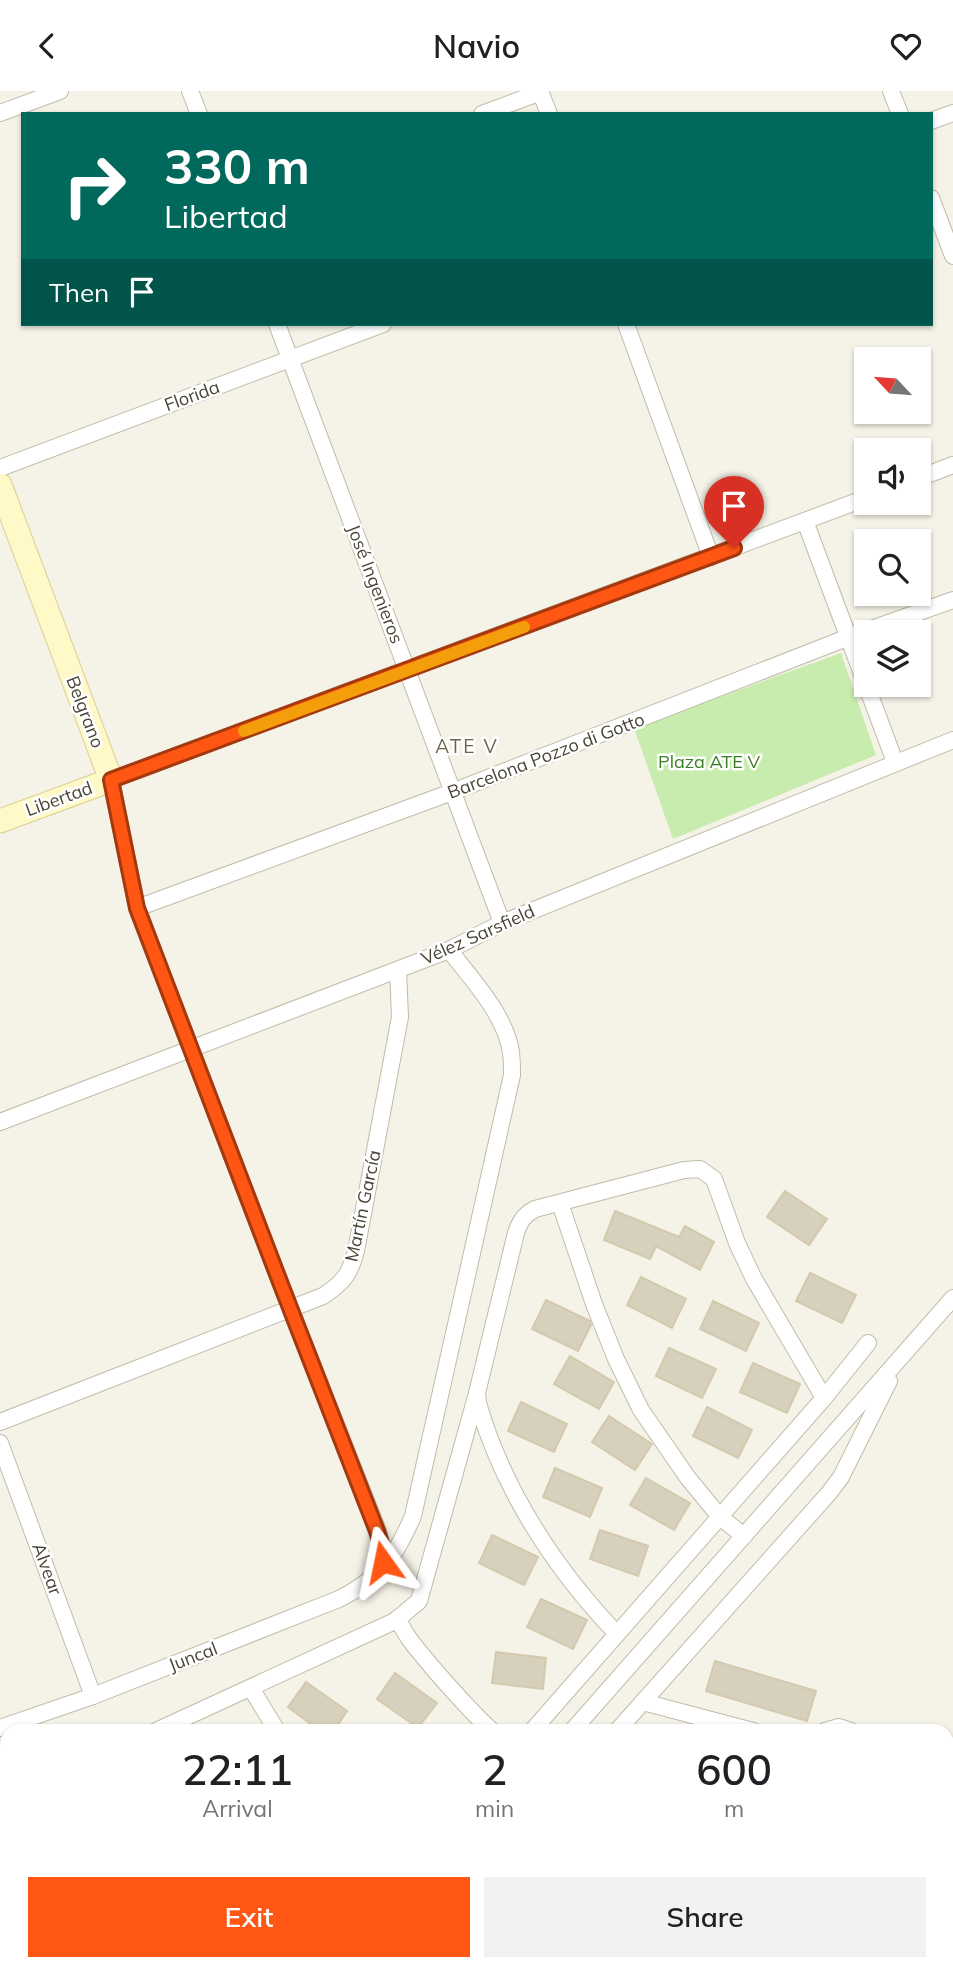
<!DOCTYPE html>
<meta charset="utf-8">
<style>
body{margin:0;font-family:Mulish,sans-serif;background:#f2f2f2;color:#202124;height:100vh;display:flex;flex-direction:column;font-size:26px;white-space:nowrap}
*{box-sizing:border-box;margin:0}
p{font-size:23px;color:#757577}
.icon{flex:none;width:38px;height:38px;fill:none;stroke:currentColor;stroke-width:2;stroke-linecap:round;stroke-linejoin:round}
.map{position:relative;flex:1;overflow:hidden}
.drawer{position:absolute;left:0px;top:1633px;width:954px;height:247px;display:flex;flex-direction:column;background:#fff;border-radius:21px 21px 0 0;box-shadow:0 2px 5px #0004}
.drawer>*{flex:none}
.top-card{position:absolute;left:21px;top:21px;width:912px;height:214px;border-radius:0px;box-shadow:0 2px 5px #0004;background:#00695c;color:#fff;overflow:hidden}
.needle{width:46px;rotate:296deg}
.buttons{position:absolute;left:854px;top:256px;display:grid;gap:14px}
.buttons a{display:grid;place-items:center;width:77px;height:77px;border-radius:0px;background:#fff;box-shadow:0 2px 5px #0004;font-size:35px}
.pin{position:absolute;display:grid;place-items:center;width:60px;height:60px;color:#fff;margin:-72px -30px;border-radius:50% 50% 50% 0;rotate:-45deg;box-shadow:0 0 7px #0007}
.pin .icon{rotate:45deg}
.me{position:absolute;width:77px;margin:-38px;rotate:348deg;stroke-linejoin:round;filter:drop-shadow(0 0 5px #0008)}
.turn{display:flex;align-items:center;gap:24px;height:147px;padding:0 28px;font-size:32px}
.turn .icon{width:91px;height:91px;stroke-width:2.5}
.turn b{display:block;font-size:49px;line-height:60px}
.then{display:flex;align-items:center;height:66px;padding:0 28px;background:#0003;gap:14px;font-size:26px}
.eta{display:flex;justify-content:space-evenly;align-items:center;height:119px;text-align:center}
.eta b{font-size:42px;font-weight:600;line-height:49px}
.primary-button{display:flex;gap:14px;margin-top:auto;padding:14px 28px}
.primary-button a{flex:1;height:80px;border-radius:0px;background:#ff5614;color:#fff;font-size:28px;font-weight:600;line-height:80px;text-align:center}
.primary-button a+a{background:#f2f2f2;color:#202124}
header{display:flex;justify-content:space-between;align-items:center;height:91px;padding:0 28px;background:#fff;font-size:32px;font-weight:600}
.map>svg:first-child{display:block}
</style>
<header><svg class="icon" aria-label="back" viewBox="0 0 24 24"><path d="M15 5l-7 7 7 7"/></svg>Navio<svg class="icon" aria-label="heart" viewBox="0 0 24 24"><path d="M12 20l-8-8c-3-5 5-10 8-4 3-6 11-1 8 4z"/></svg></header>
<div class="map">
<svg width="953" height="1879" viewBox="0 0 953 1879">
<rect width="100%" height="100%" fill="#f5f2e7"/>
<path fill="#c7ecad" d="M 841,562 L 876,664 L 673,748 L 634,637 Z"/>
<g fill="#d7d0bc" stroke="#d3c9ae" stroke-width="2">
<path d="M 785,1100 L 827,1128 L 809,1154 L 767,1126 Z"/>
<path d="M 615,1120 L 679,1146 L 685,1135 L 714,1151 L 700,1179 L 656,1155 L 650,1168 L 604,1149 Z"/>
<path d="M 810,1182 L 856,1204 L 842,1232 L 796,1210 Z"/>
<path d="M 641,1186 L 686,1208 L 672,1237 L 627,1214 Z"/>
<path d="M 546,1209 L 590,1230 L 591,1234 L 578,1260 L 532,1238 Z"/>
<path d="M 713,1210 L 759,1232 L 746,1260 L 700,1238 Z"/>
<path d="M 669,1257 L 716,1278 L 702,1307 L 656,1285 Z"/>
<path d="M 570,1265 L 614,1291 L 599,1318 L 554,1293 Z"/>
<path d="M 753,1272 L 800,1293 L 787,1322 L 740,1301 Z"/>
<path d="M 521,1311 L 567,1333 L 554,1361 L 508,1340 Z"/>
<path d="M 707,1316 L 752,1339 L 738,1367 L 693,1345 Z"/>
<path d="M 609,1325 L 652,1353 L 635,1379 L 592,1351 Z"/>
<path d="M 555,1377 L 602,1397 L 590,1426 L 543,1406 Z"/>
<path d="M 646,1387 L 690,1412 L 674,1439 L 630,1414 Z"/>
<path d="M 600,1439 L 648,1455 L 638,1485 L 590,1468 Z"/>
<path d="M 492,1444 L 538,1466 L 524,1494 L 479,1472 Z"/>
<path d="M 541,1508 L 587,1529 L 573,1558 L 527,1536 Z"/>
<path d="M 496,1561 L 546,1567 L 543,1598 L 492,1592 Z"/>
<path d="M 715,1570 L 816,1600 L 807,1630 L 706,1600 Z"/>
<path d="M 395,1582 L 437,1612 L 418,1637 L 377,1608 Z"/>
<path d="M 306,1591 L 347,1620 L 334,1640 L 320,1640 L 288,1616 Z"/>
</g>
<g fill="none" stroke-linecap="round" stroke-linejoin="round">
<defs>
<g id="minor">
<path d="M 190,0 L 199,23"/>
<path d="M 540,0 L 549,23"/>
<path d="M 891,0 L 900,23"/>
<path d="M 0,22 L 60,0"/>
<path d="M 482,23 L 541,1"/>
<path d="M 931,30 L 953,22"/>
<path d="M 931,107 L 953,165"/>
<path d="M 277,233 L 502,832"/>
<path d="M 626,233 L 711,466"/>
<path d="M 0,377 L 383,233"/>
<path d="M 919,387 L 953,374"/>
<path d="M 805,430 L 895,671"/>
<path d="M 137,817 L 452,701 L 849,546 L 953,509"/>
<path d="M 0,1031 L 449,859 L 502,832 L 953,649"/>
<path d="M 560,1112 L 594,1213 L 616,1268 L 641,1319 L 688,1387 L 720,1426 L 744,1445"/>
<path d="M 0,1331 L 323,1205 C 343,1192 350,1183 356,1160 L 400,926 L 398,879"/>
<path d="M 0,1352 L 93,1605"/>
<path d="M 379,1480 L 384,1465 L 378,1440 L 290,1217 L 137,817 L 111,689 L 866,407"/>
<path d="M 398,1527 C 405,1546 419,1560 432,1576 C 451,1598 470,1620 492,1640"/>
<path d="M 617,1543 C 555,1478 503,1399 478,1312 L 477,1302 L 516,1142 C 520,1130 524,1124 535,1118 L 684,1079 L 700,1078 L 714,1088 L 737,1152 L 754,1188 L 824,1307"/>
<path d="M 251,1597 L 277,1640"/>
<path d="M 643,1611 L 753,1640"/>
<path d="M 0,1637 L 93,1605 L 339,1508 C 380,1487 395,1467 413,1425 L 512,984 C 512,977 512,969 511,962 C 507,926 471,887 449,859"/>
<path d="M 156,1640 L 395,1530 L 419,1510 L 476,1306"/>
<path d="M 532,1640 L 824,1307 L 868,1252"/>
<path d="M 572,1640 L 953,1207"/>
<path d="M 617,1640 L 829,1402 L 841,1386 L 889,1290"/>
<path d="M 825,1640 L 839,1636 L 851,1640"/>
<path d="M 0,1712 L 7,1709"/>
<path d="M 0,1790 L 7,1802"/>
<path d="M 57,1872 L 62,1879"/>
<path d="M 270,1872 L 277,1879"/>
<path d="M 580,1872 L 606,1879"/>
<path d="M 321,1879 L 327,1872"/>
<path d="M 360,1879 L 366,1872"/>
<path d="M 404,1879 L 410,1872"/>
<path d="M 815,1879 L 822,1872"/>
</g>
<path id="secondary" d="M 0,394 L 111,689 L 0,730"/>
</defs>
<use href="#minor" stroke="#c1bca9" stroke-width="18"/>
<use href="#secondary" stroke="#d9cf93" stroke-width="25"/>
<use href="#minor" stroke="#fff" stroke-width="16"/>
<use href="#secondary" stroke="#fff9c7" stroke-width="23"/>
</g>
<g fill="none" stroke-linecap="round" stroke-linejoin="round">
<defs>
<path id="route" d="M 383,1471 L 383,1459 L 377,1440 L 280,1191 L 137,817 L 111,689 L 734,457"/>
</defs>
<use href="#route" stroke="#a6380d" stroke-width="18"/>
<use href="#route" stroke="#ff5614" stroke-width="12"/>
<path stroke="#f59e0b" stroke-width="12" d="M 244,640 L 524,536"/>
</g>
<g text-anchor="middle" stroke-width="5" stroke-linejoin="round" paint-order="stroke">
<g font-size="18" fill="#494435" stroke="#fff">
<text transform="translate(192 305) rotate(-20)" y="6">Florida</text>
<text transform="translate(375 493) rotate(69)" y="6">José Ingenieros</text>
<text transform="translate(85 621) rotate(69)" y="6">Belgrano</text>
<text transform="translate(546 665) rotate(-21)" y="6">Barcelona Pozzo di Gotto</text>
<text transform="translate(59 708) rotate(-20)" y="6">Libertad</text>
<text transform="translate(478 844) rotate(-24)" y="6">Vélez Sarsfield</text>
<text transform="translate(363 1115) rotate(-78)" y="6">Martín García</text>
<text transform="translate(47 1478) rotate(70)" y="6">Alvear</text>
<text transform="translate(193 1566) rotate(-21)" y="6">Juncal</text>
</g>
<g font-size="18" fill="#3a7f23" stroke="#fff">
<text x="709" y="677">Plaza ATE V</text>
</g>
<g font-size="19" letter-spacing="2" fill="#6c634c" stroke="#fff">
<text x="467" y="662">ATE V</text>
</g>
</g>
</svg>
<div class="buttons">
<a><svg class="needle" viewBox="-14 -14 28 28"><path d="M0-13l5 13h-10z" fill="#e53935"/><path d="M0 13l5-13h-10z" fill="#757577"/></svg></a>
<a><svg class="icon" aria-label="sound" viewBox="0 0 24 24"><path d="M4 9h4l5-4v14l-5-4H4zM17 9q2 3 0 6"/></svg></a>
<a><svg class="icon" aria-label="search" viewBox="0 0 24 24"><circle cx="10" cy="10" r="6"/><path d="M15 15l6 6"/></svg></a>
<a><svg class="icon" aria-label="layers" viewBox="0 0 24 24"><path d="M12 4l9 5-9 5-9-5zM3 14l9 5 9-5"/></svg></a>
</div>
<div class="pin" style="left:734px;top:457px;background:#d93025"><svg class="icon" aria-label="arrive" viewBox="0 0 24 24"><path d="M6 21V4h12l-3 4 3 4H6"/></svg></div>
<svg class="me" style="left:383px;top:1471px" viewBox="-20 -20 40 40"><path d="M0-17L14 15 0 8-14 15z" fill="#ff5614" stroke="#fff" stroke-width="4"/></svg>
<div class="top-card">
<div class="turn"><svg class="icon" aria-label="right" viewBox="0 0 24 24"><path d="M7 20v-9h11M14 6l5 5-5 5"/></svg><div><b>330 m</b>Libertad</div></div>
<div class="then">Then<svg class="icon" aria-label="arrive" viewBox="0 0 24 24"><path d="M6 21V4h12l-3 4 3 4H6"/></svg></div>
</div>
<section class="drawer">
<div class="eta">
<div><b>22:11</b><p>Arrival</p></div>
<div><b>2</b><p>min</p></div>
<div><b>600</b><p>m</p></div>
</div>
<div class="primary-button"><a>Exit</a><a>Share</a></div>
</section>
</div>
